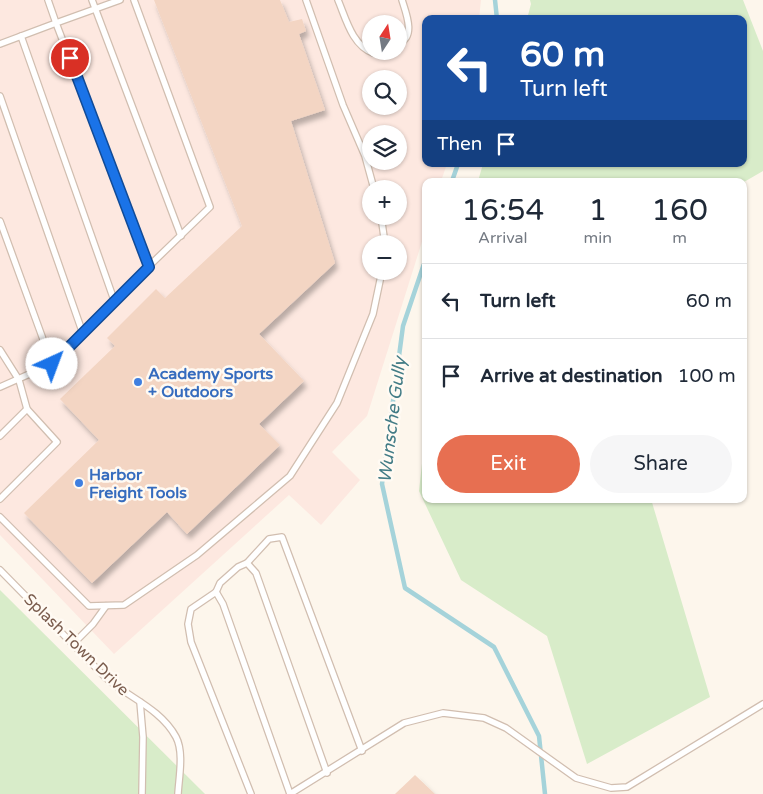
<!DOCTYPE html>
<meta charset="utf-8">
<style>
body{margin:0;font-family:"Varela Round",sans-serif;background:#f6f6f7;color:#1f2937;height:100vh;display:flex;flex-direction:column;font-size:19px;white-space:nowrap}
*{box-sizing:border-box;margin:0}
p{font-size:16px;color:#747a83}
.icon{flex:none;width:28px;height:28px;fill:none;stroke:currentColor;stroke-width:2;stroke-linecap:round;stroke-linejoin:round}
.map{position:relative;flex:1;overflow:hidden}
.drawer{position:absolute;left:422px;top:178px;width:325px;height:325px;display:flex;flex-direction:column;background:#fff;border-radius:10px;box-shadow:0 1px 4px #0004}
.drawer>*{flex:none}
.top-card{position:absolute;left:422px;top:15px;width:325px;height:152px;border-radius:10px;box-shadow:0 1px 4px #0004;background:#1a4fa0;color:#fff;overflow:hidden}
.needle{width:32px;rotate:12deg}
.fabs{position:absolute;left:362px;top:15px;display:grid;gap:10px}
.fabs a{display:grid;place-items:center;width:45px;height:45px;border-radius:50%;background:#fff;box-shadow:0 1px 4px #0004;font-size:25px}
.pin{position:absolute;display:grid;place-items:center;width:42px;height:42px;color:#fff;margin:-21px;border:2px solid #fff;border-radius:50%;box-shadow:0 1px 5px #0007}
.me{position:absolute;width:55px;margin:-28px;rotate:43deg;stroke-linejoin:round;filter:drop-shadow(0 0 4px #0008)}
.turn{display:flex;align-items:center;gap:18px;height:105px;padding:0 15px;font-size:22px}
.turn .icon{width:65px;height:65px;stroke-width:2.5}
.turn b{display:block;font-size:35px;line-height:42px}
.then{display:flex;align-items:center;height:48px;padding:0 15px;background:#0003;gap:10px;font-size:19px}
.eta{display:flex;justify-content:space-evenly;align-items:center;height:85px;text-align:center}
.eta b{font-size:30px;font-weight:600;line-height:35px}
.primary-button{display:flex;gap:10px;margin-top:auto;padding:10px 15px}
.primary-button a{flex:1;height:58px;border-radius:30px;background:#e76f51;color:#fff;font-size:20px;font-weight:600;line-height:58px;text-align:center}
.primary-button a+a{background:#f6f6f7;color:#1f2937}
ul{padding:0;list-style:none}
li{display:flex;align-items:center;gap:15px;height:75px;padding:0 15px;border-top:1px solid #e0e1e3}
li div{flex:1}
li b{display:block;font-size:19px}
li em{font-style:normal}
.map>svg:first-child{display:block}
</style>
<div class="map">
<svg width="763" height="794" viewBox="0 0 763 794">
<defs>
<filter id="shadow"><feDropShadow dx="3" dy="5.5" stdDeviation="2.5" flood-color="#0004"/></filter>
</defs>
<rect width="100%" height="100%" fill="#fdf6ec"/>
<path fill="#fde8e0" fill-rule="evenodd" d="M 0,0 L 481,0 L 479,19 L 426,19 L 426,164 L 447,164 L 441,181 L 426,181 L 426,229 L 367,416 L 332,452 L 360,480 L 321,525 L 289,495 L 114,654 L 0,535 ZM 371,24 L 399,24 L 399,51 L 371,51 ZM 371,79 L 399,79 L 399,106 L 371,106 ZM 371,134 L 399,134 L 399,161 L 371,161 ZM 371,189 L 399,189 L 399,216 L 371,216 ZM 371,244 L 399,244 L 399,271 L 371,271 Z"/>
<g fill="#d8ecc9">
<path d="M 530,0 L 743,0 L 763,51 L 763,171 L 744,182 L 478,181 L 483,164 L 744,164 L 744,19 L 527,19 L 531,4 Z"/>
<path d="M 426,427 L 426,499 L 651,499 L 710,697 L 587,764 L 547,636 L 461,580 L 419,491 Z"/>
<path d="M 0,590 L 205,794 L 0,794 Z"/>
</g>
<g fill="none" stroke-linecap="round" stroke-linejoin="round">
<g stroke="#a5d3da" stroke-width="4.5">
<path d="M 495,0 L 497,19"/>
<path d="M 452,181 L 458,164"/>
<path d="M 426,258 L 403,326 L 382,484 L 405,588 L 494,647 L 539,736 L 545,794"/>
</g>
</g>
<g fill="#f3d5c3" filter="url(#shadow)">
<path d="M 154,0 L 280,0 L 289,22 L 302,19 L 306,31 L 299,34 L 325,110 L 291,121 L 335,263 L 259,334 L 304,381 L 259,424 L 280,445 L 187,534 L 167,512 L 92,583 L 24,513 L 99,440 L 60,399 L 115,346 L 107,338 L 156,289 L 165,298 L 242,226 Z"/>
<path d="M 415,775 L 435,794 L 395,794 Z"/>
</g>
<g fill="none" stroke-linecap="round" stroke-linejoin="round">
<defs>
<g id="lane">
<path d="M 92,0 L 181,236"/>
<path d="M 120,0 L 56,23 L 149,267"/>
<path d="M 306,0 L 343,105 L 365,156 L 374,189"/>
<path d="M 338,0 C 346,19 352,45 373,53 L 377,51"/>
<path d="M 21,36 L 114,300"/>
<path d="M 399,43 C 416,37 406,13 402,0"/>
<path d="M 0,44 L 56,23 L 48,0"/>
<path d="M 0,96 L 82,331"/>
<path d="M 381,216 L 385,244"/>
<path d="M 0,221 L 52,364"/>
<path d="M 0,350 L 19,380 L 27,409 L 57,442 L 0,499"/>
<path d="M 0,387 L 52,364 L 82,331 L 210,207 L 134,0"/>
<path d="M 0,436 L 27,409"/>
<path d="M 0,517 L 89,606 L 124,605 L 197,555 L 290,476 L 337,403 L 373,314 L 382,271"/>
<path d="M 247,563 L 256,573 L 327,773"/>
<path d="M 0,570 L 106,678 C 128,697 161,709 176,737 C 184,752 179,777 178,794"/>
<path d="M 216,592 L 223,604 L 290,794"/>
<path d="M 73,644 L 93,624 L 106,606"/>
<path d="M 140,702 L 143,737 L 142,794"/>
<path d="M 251,794 L 191,642 L 188,624 L 191,609 L 216,592 L 220,583 L 238,567 L 247,563 L 269,539 L 282,537 L 362,751"/>
<path d="M 290,794 L 404,723 L 443,713 L 484,718 L 506,728 L 576,778 L 611,788 L 627,787 L 763,704"/>
</g>
</defs>
<use href="#lane" stroke="#d1beb0" stroke-width="8"/>
<use href="#lane" stroke="#fff" stroke-width="5.5"/>
</g>
<g fill="none" stroke-linecap="round" stroke-linejoin="round">
<defs>
<path id="route" d="M 52,364 L 149,267 L 70,58"/>
</defs>
<use href="#route" stroke="#114b97" stroke-width="12"/>
<use href="#route" stroke="#1a73e8" stroke-width="9"/>
</g>
<g fill="#3f7fe0" stroke="#fffaf3" stroke-width="2">
<circle cx="138" cy="382" r="5"/>
<circle cx="79" cy="483" r="5"/>
</g>
<g text-anchor="middle" stroke-width="5" stroke-linejoin="round" paint-order="stroke">
<g font-size="16" font-weight="bold" fill="#366cbe" stroke="#fffaf3" text-anchor="start">
<text x="148" y="379">Academy Sports<tspan x="148" dy="18">+ Outdoors</tspan></text>
<text x="89" y="480">Harbor<tspan x="89" dy="18">Freight Tools</tspan></text>
</g>
<g font-size="16" fill="#7a5c4d" stroke="#fffaf3">
<text transform="translate(77 644) rotate(44)" y="6">Splash Town Drive</text>
</g>
<g font-size="18" font-style="italic" fill="#437c86" stroke="#fffaf3">
<text transform="translate(392 420) rotate(-83)" y="6">Wunsche Gully</text>
</g>
</g>
</svg>
<div class="fabs">
<a><svg class="needle" viewBox="-14 -14 28 28"><path d="M0-13l5 13h-10z" fill="#e53935"/><path d="M0 13l5-13h-10z" fill="#747a83"/></svg></a>
<a><svg class="icon" aria-label="search" viewBox="0 0 24 24"><circle cx="10" cy="10" r="6"/><path d="M15 15l6 6"/></svg></a>
<a><svg class="icon" aria-label="layers" viewBox="0 0 24 24"><path d="M12 4l9 5-9 5-9-5zM3 14l9 5 9-5"/></svg></a>
<a>+</a>
<a>−</a>
</div>
<div class="pin" style="left:70px;top:58px;background:#d93025"><svg class="icon" aria-label="arrive" viewBox="0 0 24 24"><path d="M6 21V4h12l-3 4 3 4H6"/></svg></div>
<svg class="me" style="left:52px;top:364px" viewBox="-20 -20 40 40"><circle r="19" fill="#fff"/><path d="M0-13L10 11 0 6-10 11z" fill="#1a73e8"/></svg>
<div class="top-card">
<div class="turn"><svg class="icon" aria-label="left" viewBox="0 0 24 24"><path d="M17 20v-9H6M10 6l-5 5 5 5"/></svg><div><b>60 m</b>Turn left</div></div>
<div class="then">Then<svg class="icon" aria-label="arrive" viewBox="0 0 24 24"><path d="M6 21V4h12l-3 4 3 4H6"/></svg></div>
</div>
<section class="drawer">
<div class="eta">
<div><b>16:54</b><p>Arrival</p></div>
<div><b>1</b><p>min</p></div>
<div><b>160</b><p>m</p></div>
</div>
<ul>
<li><svg class="icon" aria-label="left" viewBox="0 0 24 24"><path d="M17 20v-9H6M10 6l-5 5 5 5"/></svg><div><b>Turn left</b></div><em>60 m</em></li>
<li><svg class="icon" aria-label="arrive" viewBox="0 0 24 24"><path d="M6 21V4h12l-3 4 3 4H6"/></svg><div><b>Arrive at destination</b></div><em>100 m</em></li>
</ul>
<div class="primary-button"><a>Exit</a><a>Share</a></div>
</section>
</div>
